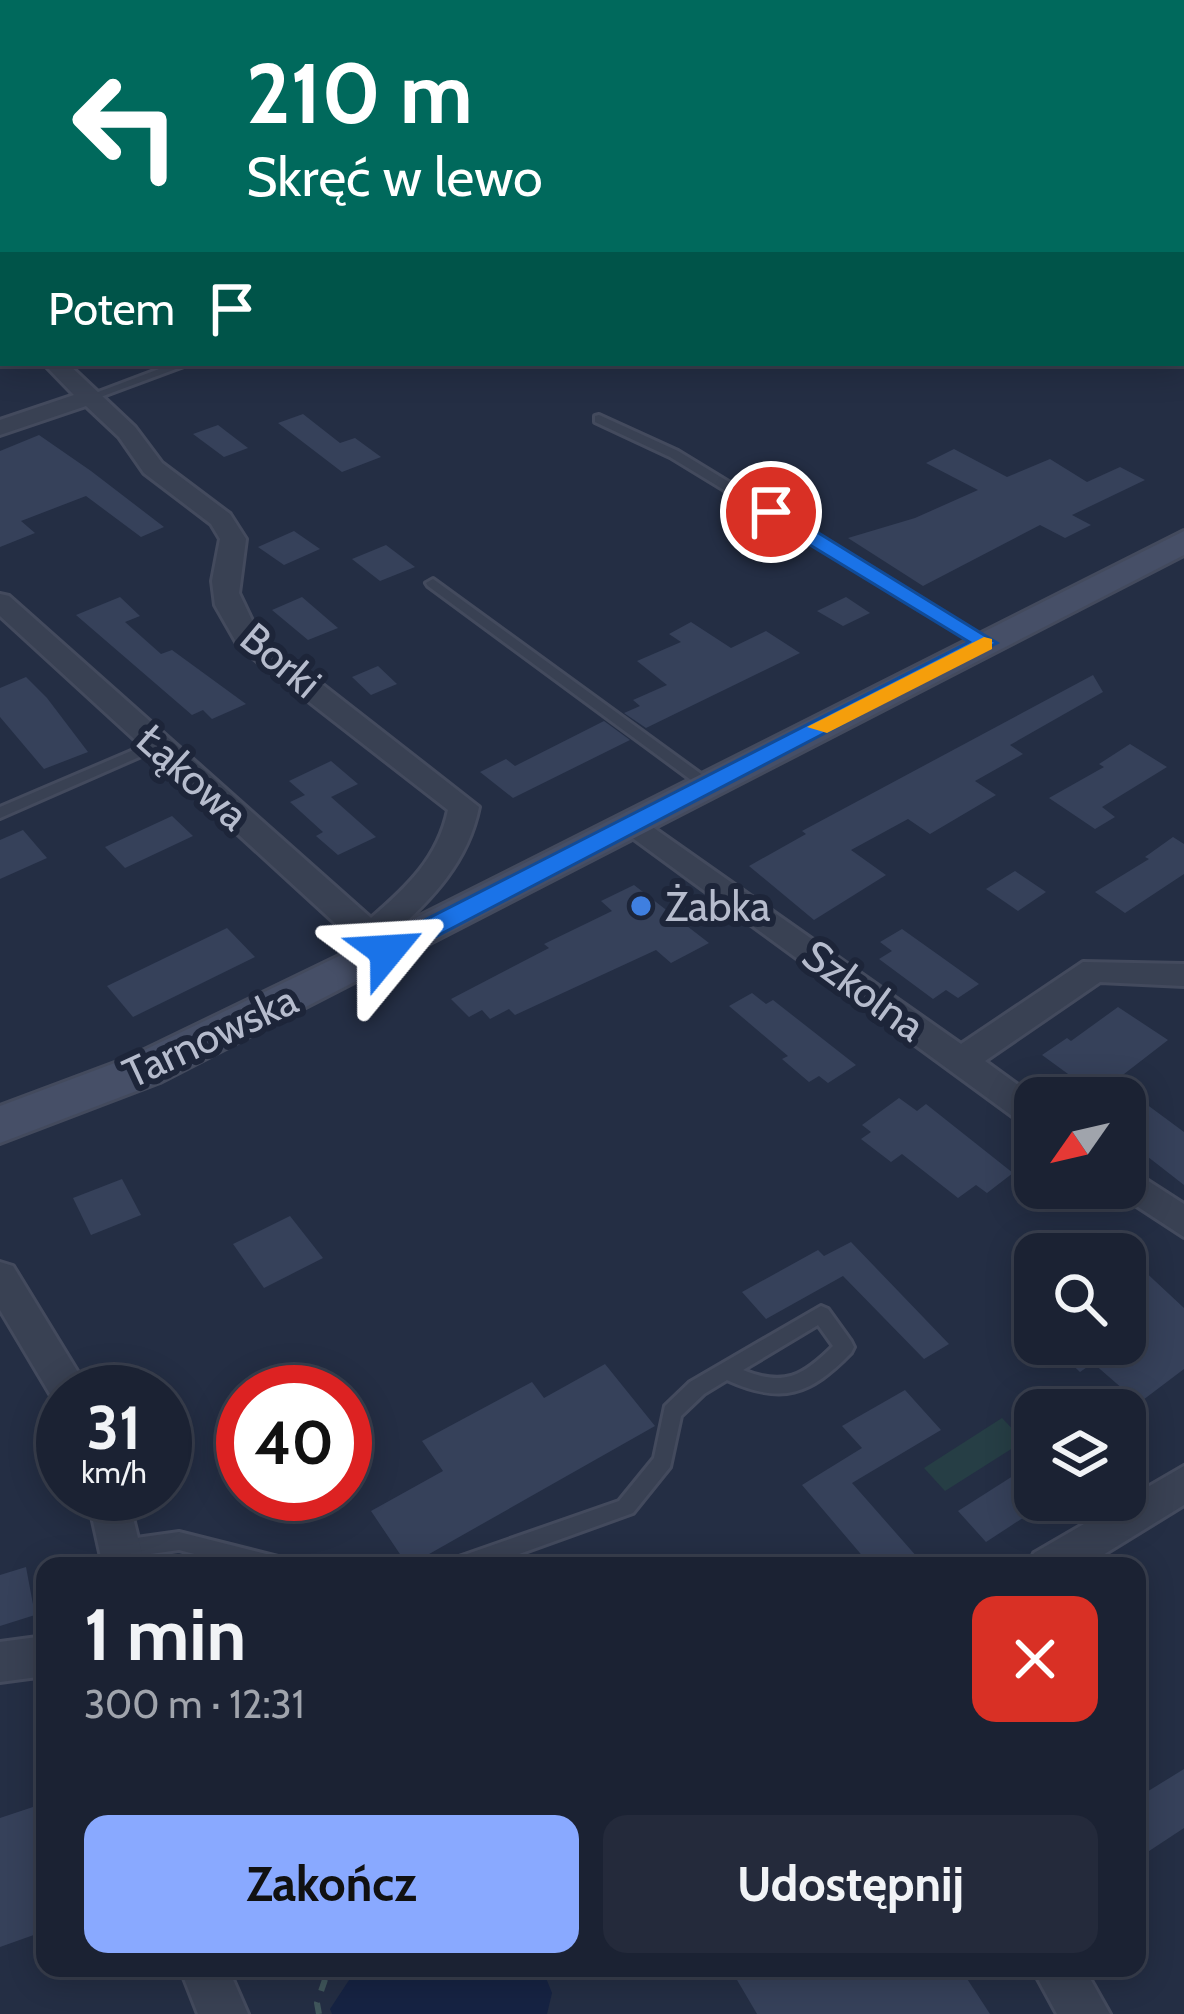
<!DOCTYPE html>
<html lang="pl">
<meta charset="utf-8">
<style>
body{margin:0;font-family:Cabin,sans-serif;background:#242a3b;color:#f1f3f6;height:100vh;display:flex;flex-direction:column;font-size:45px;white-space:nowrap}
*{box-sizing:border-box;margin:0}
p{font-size:39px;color:#a0a4ac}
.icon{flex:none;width:66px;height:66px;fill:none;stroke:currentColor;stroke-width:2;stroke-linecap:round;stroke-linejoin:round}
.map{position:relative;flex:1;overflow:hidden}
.panel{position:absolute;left:36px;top:1557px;width:1110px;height:420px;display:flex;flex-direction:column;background:#1b2233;border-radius:24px;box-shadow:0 6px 30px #0003,0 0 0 3px #393f4e}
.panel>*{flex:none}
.banner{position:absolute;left:0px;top:0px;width:1185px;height:366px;box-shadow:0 6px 30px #0003,0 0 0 3px #393f4e;background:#00695c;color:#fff;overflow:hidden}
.needle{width:78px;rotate:236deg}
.fabs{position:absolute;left:1014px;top:1077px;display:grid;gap:24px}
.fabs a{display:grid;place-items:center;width:132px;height:132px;border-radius:24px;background:#1b2233;box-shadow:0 6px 30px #0003,0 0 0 3px #393f4e;font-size:60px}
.speed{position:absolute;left:36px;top:1365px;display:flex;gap:24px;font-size:60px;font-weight:700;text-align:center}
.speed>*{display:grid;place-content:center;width:156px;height:156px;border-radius:50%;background:#1b2233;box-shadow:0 6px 30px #0003,0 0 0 3px #393f4e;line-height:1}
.speed small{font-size:30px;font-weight:400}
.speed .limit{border:18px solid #d22;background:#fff;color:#111}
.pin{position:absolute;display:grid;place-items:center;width:102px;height:102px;color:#fff;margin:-51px;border:6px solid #fff;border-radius:50%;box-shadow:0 3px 12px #0007}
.me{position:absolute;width:132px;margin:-66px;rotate:63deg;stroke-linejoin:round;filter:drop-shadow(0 0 9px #0008)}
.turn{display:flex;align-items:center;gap:42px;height:252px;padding:0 48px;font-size:54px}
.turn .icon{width:156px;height:156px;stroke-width:2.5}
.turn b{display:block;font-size:84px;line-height:102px}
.then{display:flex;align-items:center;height:114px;padding:0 48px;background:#0003;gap:24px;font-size:45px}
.round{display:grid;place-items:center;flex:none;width:126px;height:126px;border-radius:24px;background:#242a3b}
.overview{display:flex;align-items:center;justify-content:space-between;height:204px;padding:0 48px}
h1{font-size:72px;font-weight:700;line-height:90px}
.primary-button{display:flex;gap:24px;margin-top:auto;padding:24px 48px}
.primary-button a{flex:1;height:138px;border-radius:24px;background:#89a9ff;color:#111;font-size:48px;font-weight:700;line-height:138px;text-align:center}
.primary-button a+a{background:#242a3b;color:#f1f3f6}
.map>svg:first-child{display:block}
</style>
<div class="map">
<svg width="1184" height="2014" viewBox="0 0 1184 2014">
<rect width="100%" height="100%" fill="#242e44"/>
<path fill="#263e45" d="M 1002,1418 L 1024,1441 L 945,1491 L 924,1468 Z"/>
<path fill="#162343" d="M 357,1968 L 542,1968 L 552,1993 L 547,2014 L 332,2014 L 330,2009 Z"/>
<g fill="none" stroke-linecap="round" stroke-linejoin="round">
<path stroke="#162343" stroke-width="6" d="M 1130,0 L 1137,3"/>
</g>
<g fill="#36415a">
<path d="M 303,414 L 340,443 L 355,438 L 381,457 L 342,472 L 278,423 Z"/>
<path d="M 218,425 L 248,448 L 224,457 L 193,434 Z"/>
<path d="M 39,435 L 91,471 L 164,527 L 141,537 L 86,496 L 21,521 L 35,533 L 0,547 L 0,451 Z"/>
<path d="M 954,449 L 1007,477 L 1050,459 L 1087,482 L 1120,467 L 1145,480 L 1072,515 L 1091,525 L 1065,538 L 1040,525 L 923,586 L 848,538 L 915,518 L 978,490 L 926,463 Z"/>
<path d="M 294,531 L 320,549 L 284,565 L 258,547 Z"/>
<path d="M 386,545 L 415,567 L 380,581 L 352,559 Z"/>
<path d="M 120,597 L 140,616 L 125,622 L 161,654 L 172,650 L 246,704 L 212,719 L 203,710 L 192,715 L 76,615 Z"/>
<path d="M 302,597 L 338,628 L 308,640 L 272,610 Z"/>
<path d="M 846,597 L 870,613 L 843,626 L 817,611 Z"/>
<path d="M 691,622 L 731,648 L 766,631 L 800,653 L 646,728 L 624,713 L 640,706 L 633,700 L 667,685 L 637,661 L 681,642 L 669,634 Z"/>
<path d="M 378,666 L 397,684 L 371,695 L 352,677 Z"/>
<path d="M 1093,675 L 1103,692 L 1010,745 L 1023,754 L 975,781 L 996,795 L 930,834 L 908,819 L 851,850 L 886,875 L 814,920 L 749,866 L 806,834 L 802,831 Z"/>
<path d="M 26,677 L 47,698 L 88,752 L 44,769 L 0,717 L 0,688 Z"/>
<path d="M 604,721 L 630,740 L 513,798 L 480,772 L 506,759 L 515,766 Z"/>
<path d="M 1130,744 L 1167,767 L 1102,807 L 1115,817 L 1095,829 L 1049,798 L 1104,767 L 1099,764 Z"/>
<path d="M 331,761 L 358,784 L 331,797 L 376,837 L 338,855 L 316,836 L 323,832 L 290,802 L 305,795 L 289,781 Z"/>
<path d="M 172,816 L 193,836 L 125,868 L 105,847 Z"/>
<path d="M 23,830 L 47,858 L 0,879 L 0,840 Z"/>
<path d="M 1173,837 L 1184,844 L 1184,874 L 1125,913 L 1095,892 L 1149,859 L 1145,857 Z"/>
<path d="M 1015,871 L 1046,892 L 1018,911 L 986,889 Z"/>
<path d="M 634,885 L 709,943 L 671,963 L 656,950 L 515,1015 L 509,1009 L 490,1019 L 482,1010 L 469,1017 L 451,999 L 549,948 L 544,944 L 612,911 L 601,901 Z"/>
<path d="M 227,928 L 255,957 L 133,1017 L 107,986 Z"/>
<path d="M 902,929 L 940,956 L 979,984 L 958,998 L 946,990 L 933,999 L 879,959 L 892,951 L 880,942 Z"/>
<path d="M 752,993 L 766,1004 L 773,1000 L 856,1065 L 828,1083 L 819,1076 L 809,1082 L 782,1059 L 788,1056 L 729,1006 Z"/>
<path d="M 1118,1007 L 1168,1040 L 1115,1081 L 1184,1132 L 1184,1185 L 1125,1139 L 1125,1098 L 1101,1098 L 1042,1055 L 1067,1038 L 1071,1041 Z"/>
<path d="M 899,1098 L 917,1111 L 926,1104 L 1013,1173 L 987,1193 L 976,1185 L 958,1198 L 902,1154 L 891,1162 L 861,1139 L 871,1132 L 862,1125 Z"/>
<path d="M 122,1179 L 141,1215 L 91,1235 L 73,1198 Z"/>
<path d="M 290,1216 L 323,1258 L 264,1288 L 233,1244 Z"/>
<path d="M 851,1242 L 949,1344 L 924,1359 L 843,1276 L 766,1319 L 742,1292 L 818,1250 L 824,1256 Z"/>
<path d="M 1140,1267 L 1184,1308 L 1184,1369 L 1139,1403 L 1093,1363 L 1080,1372 L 1050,1344 L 1125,1344 L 1125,1278 Z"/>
<path d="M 605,1364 L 655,1426 L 408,1566 L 371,1511 L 443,1471 L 422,1441 L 532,1382 L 544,1398 Z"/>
<path d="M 905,1390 L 941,1430 L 852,1483 L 925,1566 L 871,1566 L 802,1485 L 862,1448 L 842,1426 Z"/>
<path d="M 1035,1462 L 1035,1510 L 986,1542 L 958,1511 Z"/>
<path d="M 26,1567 L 35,1615 L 0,1626 L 0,1575 Z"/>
<path d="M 1184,1769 L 1184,1828 L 1137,1859 L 1137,1798 Z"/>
<path d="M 45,1803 L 45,1931 L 0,1947 L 0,1818 Z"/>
<path d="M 730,1968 L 960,1968 L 990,2014 L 757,2014 Z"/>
</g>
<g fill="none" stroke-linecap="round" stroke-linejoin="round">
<defs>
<g id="lane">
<path d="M 3,289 L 3,296 L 0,297 L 0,290 Z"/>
<path d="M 175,363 L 192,363 L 95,399 L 85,397 Z"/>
<path d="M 599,415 L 678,451 L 992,643 L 990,646 L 980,646 L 670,457 L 595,422 L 595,416 Z"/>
<path d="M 433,579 L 712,782 L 714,785 L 712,788 L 702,788 L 428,586 L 426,583 Z"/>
<path d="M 157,740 L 164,744 L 162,747 L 0,818 L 0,807 Z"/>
<path d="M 821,1306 L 828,1309 L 851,1341 L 854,1347 L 851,1353 C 810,1395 782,1405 727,1380 L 704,1394 L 681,1416 L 670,1467 L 633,1513 L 486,1566 L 450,1566 L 453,1559 L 619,1501 L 654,1458 L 665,1406 L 690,1382 ZM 818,1325 L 833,1346 C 803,1376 784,1387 743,1370 Z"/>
<path d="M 179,1532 L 278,1557 L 285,1559 L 288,1566 L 241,1566 L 179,1550 L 122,1558 L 115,1556 L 112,1549 L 115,1542 L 122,1540 Z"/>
</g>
<g id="street">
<path d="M 1182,146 L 1184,147 L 1184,159 L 1182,158 Z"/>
<path d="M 0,255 L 3,255 L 0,279 Z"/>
<path d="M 0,301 L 3,302 L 3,320 L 0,319 Z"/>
<path d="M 43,363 L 67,363 L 135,427 L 162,463 L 230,514 L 246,539 L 239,593 L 259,635 L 479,807 C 468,862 432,899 391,936 L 403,950 L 398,958 L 376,958 L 359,945 L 0,616 L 0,594 L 9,596 L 371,918 C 407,887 438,858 448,810 L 239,647 L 215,605 L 212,581 L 220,539 L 211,524 L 144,473 L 119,437 L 86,406 L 0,435 L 0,420 L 74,395 Z"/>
<path d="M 634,814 L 961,1044 L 1083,962 L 1184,964 L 1184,986 L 1100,982 L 985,1061 L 1036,1098 L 1035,1128 L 1023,1124 L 623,831 L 619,824 L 623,817 Z"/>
<path d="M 1125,1166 L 1184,1204 L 1184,1237 L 1112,1190 L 1125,1188 Z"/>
<path d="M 0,1262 L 13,1266 L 90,1392 L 63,1392 L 63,1406 L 56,1404 L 0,1310 Z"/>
<path d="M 1184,1466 L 1184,1505 L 1085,1566 L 1028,1566 L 1034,1553 Z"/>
<path d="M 87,1494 L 127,1494 L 145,1566 L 103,1566 Z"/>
<path d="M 45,1636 L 45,1676 L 0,1682 L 0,1642 Z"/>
<path d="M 180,1968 L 228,1968 L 248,2014 L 198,2014 Z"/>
<path d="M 1032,1968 L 1084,1968 L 1110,2014 L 1057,2014 Z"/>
</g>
<path id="secondary" d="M 1184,531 L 1184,555 L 160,1082 L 0,1143 L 0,1106 L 128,1058 L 372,940 Z"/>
</defs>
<use href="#lane" stroke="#434a5d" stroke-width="6"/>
<use href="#street" stroke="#434a5d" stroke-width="6"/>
<use href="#secondary" stroke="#434a5d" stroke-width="6"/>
<path stroke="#40575c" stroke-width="6" stroke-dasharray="12 12" stroke-linecap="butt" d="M 319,2014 L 317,2003 L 329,1968"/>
<use href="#lane" fill="#394153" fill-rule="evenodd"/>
<use href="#street" fill="#394153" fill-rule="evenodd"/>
<use href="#secondary" fill="#464f67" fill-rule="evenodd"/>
</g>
<path fill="#1a73e8" stroke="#114b97" stroke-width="3" d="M 764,508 L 778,508 L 997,643 L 397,957 L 378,957 L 378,944 L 969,642 L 764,517 Z"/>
<path fill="#f59e0b" d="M 984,637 L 992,639 L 992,649 L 827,733 L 807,727 Z"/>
<circle fill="#3f7fe0" stroke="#1d2539" stroke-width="4.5" cx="641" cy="906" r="12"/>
<g text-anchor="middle" stroke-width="12" stroke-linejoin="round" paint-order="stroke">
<g font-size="42" fill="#b6bccd" stroke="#1d2539">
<text transform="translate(281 660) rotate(40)" y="15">Borki</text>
<text transform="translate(193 777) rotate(42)" y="15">Łąkowa</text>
<text transform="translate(864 990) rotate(36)" y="15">Szkolna</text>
<text transform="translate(210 1036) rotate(-25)" y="15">Tarnowska</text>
</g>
<g font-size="42" fill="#b6bccd" stroke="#1d2539" text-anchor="start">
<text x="665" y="921">Żabka</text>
</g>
</g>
</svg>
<div class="fabs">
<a><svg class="needle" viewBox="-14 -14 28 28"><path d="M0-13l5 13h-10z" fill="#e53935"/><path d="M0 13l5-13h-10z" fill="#a0a4ac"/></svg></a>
<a><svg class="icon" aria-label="search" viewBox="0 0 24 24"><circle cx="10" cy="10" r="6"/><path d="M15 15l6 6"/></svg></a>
<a><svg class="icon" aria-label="layers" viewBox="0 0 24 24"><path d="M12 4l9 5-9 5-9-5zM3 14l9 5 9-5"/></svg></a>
</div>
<div class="speed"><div>31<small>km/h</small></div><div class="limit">40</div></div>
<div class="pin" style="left:771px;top:512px;background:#d93025"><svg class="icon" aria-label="arrive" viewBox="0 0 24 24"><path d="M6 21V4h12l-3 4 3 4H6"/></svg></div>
<svg class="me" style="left:387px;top:951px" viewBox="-20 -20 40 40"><path d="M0-17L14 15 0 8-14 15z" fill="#1a73e8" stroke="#fff" stroke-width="4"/></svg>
<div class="banner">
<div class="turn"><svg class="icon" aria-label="left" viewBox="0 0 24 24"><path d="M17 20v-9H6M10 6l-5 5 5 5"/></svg><div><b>210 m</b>Skręć w lewo</div></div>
<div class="then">Potem<svg class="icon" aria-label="arrive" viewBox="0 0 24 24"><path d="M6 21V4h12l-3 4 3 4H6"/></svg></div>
</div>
<section class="panel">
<div class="overview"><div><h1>1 min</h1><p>300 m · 12:31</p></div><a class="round" style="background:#d93025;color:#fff"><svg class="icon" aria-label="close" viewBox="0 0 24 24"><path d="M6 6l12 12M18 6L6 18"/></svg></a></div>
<div class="primary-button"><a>Zakończ</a><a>Udostępnij</a></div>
</section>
</div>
